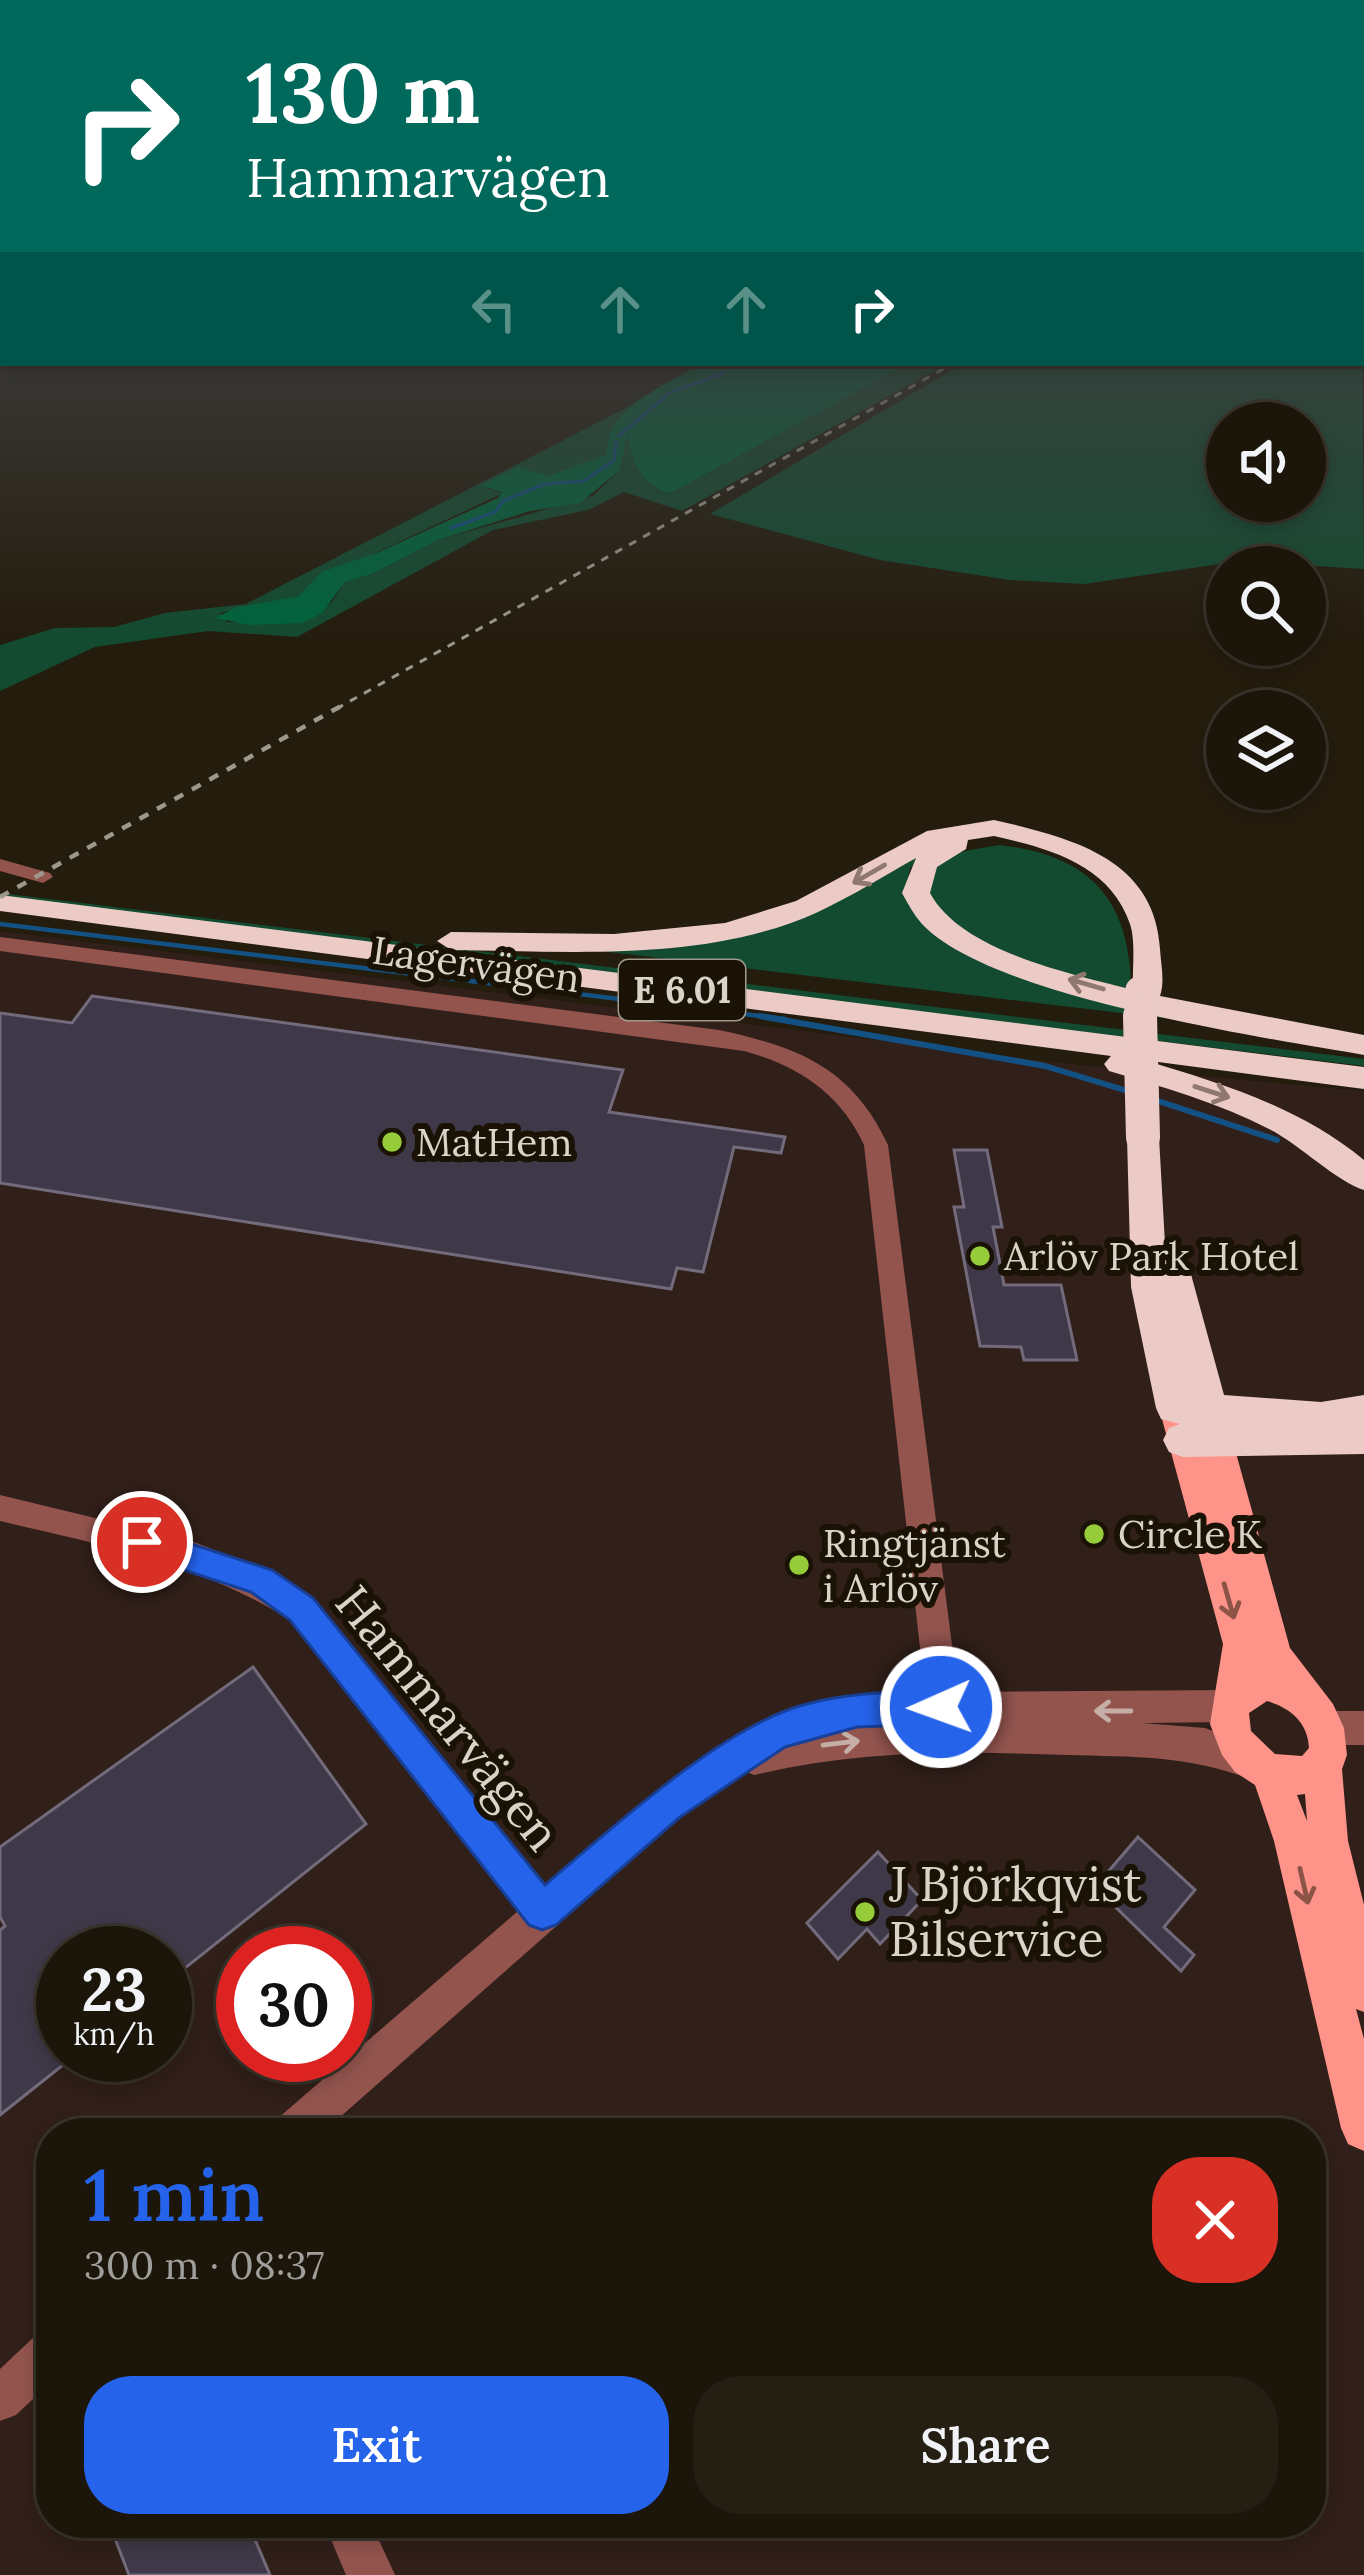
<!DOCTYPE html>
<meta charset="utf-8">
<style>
body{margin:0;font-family:Lora,serif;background:#241e13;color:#f1f3f6;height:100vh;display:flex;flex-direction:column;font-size:45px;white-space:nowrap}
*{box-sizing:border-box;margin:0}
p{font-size:39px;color:#a09f9c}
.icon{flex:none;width:66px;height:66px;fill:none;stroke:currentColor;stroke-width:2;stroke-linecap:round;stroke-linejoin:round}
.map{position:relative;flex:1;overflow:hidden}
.drawer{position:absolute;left:36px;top:2118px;width:1290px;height:420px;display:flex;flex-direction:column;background:#1b150a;border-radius:48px;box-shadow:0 6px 18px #0003,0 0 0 3px #39342b}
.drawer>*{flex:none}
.banner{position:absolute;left:0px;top:0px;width:1365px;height:366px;box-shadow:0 6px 18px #0003,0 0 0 3px #39342b;background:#00695c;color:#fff;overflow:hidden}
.controls{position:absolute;left:1206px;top:402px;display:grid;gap:24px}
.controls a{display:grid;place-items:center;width:120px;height:120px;border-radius:50%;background:#1b150a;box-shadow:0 6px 18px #0003,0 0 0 3px #39342b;font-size:60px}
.speed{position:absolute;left:36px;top:1926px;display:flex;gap:24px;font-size:60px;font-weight:700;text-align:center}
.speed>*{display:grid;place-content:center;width:156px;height:156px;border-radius:50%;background:#1b150a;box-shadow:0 6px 18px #0003,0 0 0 3px #39342b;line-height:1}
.speed small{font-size:30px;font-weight:400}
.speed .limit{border:18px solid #d22;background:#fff;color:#111}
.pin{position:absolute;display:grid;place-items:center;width:102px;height:102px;color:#fff;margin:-51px;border:6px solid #fff;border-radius:50%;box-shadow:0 3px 12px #0007}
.me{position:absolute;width:132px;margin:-66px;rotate:268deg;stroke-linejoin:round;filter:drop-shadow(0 0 9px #0008)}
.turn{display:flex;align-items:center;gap:42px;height:252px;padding:0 48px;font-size:54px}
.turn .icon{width:156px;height:156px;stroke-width:2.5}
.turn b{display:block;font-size:84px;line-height:102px}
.lanes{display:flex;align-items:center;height:114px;padding:0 48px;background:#0003;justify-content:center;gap:60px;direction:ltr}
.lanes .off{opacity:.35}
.round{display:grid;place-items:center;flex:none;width:126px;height:126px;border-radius:48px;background:#241e13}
.summary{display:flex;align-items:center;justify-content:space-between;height:204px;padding:0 48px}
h1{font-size:72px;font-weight:600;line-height:90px;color:#2563eb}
.button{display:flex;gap:24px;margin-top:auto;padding:24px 48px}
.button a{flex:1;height:138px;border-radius:48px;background:#2563eb;color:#fff;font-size:48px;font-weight:600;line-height:138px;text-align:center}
.button a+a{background:#241e13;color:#f1f3f6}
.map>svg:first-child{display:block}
</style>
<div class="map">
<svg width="1364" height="2575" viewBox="0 0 1364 2575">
<rect width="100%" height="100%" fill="#241c0d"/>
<path fill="#311f19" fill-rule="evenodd" d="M 0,931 L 1061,1063 L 1364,1091 L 1364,2575 L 0,2575 ZM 63,1953 L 165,1953 L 165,2055 L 63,2055 ZM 243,1953 L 345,1953 L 345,2055 L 243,2055 ZM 51,2133 L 1311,2133 L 1311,2523 L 51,2523 Z"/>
<g fill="#134b30" fill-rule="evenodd">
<path d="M 1362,309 L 1364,569 L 1240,561 L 1084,584 L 1010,580 L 880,560 L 710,514 L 964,363 L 1362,363 ZM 1227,423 L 1305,423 L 1305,501 L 1227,501 Z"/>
<path d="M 701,363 L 753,363 C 737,372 725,365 707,367 C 686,369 623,409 612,428 C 608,435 607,447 606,455 C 571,476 524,480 483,487 L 503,493 L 367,557 L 299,596 L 220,613 L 227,622 L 302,623 L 331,603 L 345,582 L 372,574 L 438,540 L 593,496 L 619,471 L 622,443 L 629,429 C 634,458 638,486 671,493 L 910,363 L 948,363 L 682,511 L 624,492 L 588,510 L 493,530 L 297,637 L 208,631 L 95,647 L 0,691 L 0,645 L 55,628 L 114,627 L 165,613 L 246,604 L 624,409 Z"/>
<path d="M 999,845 C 1091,855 1131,901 1131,993 L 1014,957 L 957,931 L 928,899 L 935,865 L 954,853 Z"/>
<path d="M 923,854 L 910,869 L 906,887 L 944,936 L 1197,1022 L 601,951 L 723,938 Z"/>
<path d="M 0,893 L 1364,1059 L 1364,1066 L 0,900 Z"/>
</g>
<path fill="#00643d" d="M 753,363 L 910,363 L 671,493 C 641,487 630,458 628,433 L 619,471 L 580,503 L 530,511 L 438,540 L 372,574 L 345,582 L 322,613 L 302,623 L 250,625 L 215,618 L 235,608 L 299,596 L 321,572 L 379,552 L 498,498 L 502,492 L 481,486 L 518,467 L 549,476 L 606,455 C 607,447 608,435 612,428 C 626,404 673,377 698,368 C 717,362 735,374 753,363 Z"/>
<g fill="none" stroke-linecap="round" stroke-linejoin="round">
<g stroke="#135184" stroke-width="3">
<path d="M 619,436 L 669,393 L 724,373"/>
<path d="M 451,528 L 495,512 L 503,501 L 545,484 L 584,481 L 614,460 L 616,441"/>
</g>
<path stroke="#135184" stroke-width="4.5" d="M 0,924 L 785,1019"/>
<g stroke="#135184" stroke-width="6">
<path d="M 760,1016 L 1045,1066 L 1131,1092"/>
<path d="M 1155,1100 L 1277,1140"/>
</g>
</g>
<g fill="#3f3848" stroke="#726b7c" stroke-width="3">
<path d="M 92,996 L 623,1070 L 609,1112 L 785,1137 L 781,1153 L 734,1147 L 703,1272 L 677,1268 L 671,1289 L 0,1183 L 0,1013 L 72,1023 Z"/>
<path d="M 954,1150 L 987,1150 L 1002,1227 L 993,1227 L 1004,1285 L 1061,1285 L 1077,1360 L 1024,1360 L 1021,1347 L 980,1346 L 954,1207 L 964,1207 Z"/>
<path d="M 253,1667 L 366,1824 L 165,1984 L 165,1953 L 63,1953 L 63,2065 L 0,2115 L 0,1930 L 5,1926 L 0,1917 L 0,1847 Z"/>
<path d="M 1138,1837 L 1195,1890 L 1164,1927 L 1194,1955 L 1181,1971 L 1095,1887 Z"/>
<path d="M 878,1852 L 922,1900 L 880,1944 L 867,1929 L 838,1959 L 807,1923 Z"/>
<path d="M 109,2523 L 248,2523 L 270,2575 L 129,2575 Z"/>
</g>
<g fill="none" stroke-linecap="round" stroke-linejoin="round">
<g fill="#93544e" fill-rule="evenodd">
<path d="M 0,859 L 50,873 L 53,877 L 43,883 L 0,871 Z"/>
<path d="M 0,937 L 719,1030 C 799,1047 852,1068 888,1145 L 958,1692 L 1230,1690 L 1242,1694 L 1247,1706 L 1242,1718 L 1230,1722 L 1142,1723 L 1205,1728 L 1262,1750 L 1267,1762 L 1262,1774 L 1250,1779 C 1186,1755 1135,1757 1067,1755 C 961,1751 858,1750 754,1775 L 747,1772 L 680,1817 L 322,2133 L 271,2133 L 277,2119 L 518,1911 L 290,1620 C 200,1563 101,1545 0,1521 L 0,1495 L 194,1542 L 243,1561 L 312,1598 L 546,1887 C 615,1827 710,1738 795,1707 C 837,1692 881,1693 925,1693 L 864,1145 C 840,1093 798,1066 744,1051 L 0,951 Z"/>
<path d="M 1326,1711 L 1364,1711 L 1364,1745 L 1326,1745 L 1314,1740 L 1309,1728 L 1314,1716 Z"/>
<path d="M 51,2330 L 51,2382 L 16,2415 L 0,2421 L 0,2369 L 35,2336 Z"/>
<path d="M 324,2523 L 371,2523 L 395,2575 L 346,2575 Z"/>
</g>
<path fill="#fd9389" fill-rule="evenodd" d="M 1210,1403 L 1221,1407 L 1226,1417 L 1290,1648 L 1333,1704 L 1344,1728 L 1347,1755 L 1342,1769 L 1348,1841 L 1364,1905 L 1364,2012 L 1356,2009 L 1364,2039 L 1364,2151 L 1348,2144 L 1341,2128 L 1274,1841 L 1255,1785 L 1235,1772 L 1222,1755 L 1210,1724 L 1223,1644 L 1162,1419 L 1167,1409 L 1178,1405 L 1189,1409 L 1196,1425 L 1199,1407 ZM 1267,1701 C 1291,1708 1308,1723 1309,1748 L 1302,1756 L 1275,1754 L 1251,1731 L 1249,1713 ZM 1305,1794 L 1307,1821 L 1297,1795 Z"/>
<g fill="#eccbc7" fill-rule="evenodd">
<path d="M 994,820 C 1068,837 1155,857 1160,949 C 1161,965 1165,982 1160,996 L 1364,1035 L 1364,1055 C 1261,1037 991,997 922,924 C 914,915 908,904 902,893 L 916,858 C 884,876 852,896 818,912 C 706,963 571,951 451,950 L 437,941 L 451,932 L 614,934 L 725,923 L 796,901 L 927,831 ZM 994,836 C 1048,848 1110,864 1130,924 C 1136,942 1132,970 1133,990 C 1072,974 962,952 930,893 L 937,867 L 966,849 L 968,840 Z"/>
<path d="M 0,895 L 1364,1067 L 1364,1089 L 1143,1060 C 1221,1083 1300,1107 1364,1160 L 1364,1190 C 1337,1182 1299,1144 1269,1129 C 1219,1103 1163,1087 1109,1071 L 1104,1064 L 1111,1056 L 0,911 Z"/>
<path d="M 1143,1125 L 1155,1129 L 1159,1137 L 1165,1244 L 1180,1246 L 1186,1256 L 1224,1395 L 1321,1402 L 1364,1395 L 1364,1454 L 1183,1457 L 1169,1452 L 1163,1440 L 1169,1428 L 1180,1424 L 1161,1419 L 1156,1408 L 1131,1287 L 1127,1137 L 1131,1129 Z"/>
</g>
<path stroke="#9e988c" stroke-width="3" stroke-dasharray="8 8" stroke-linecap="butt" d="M 336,709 L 954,363"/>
<path stroke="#9e988c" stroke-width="4.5" stroke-dasharray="10 10" stroke-linecap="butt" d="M 0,897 L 341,706"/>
<path stroke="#eccbc7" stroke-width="27" d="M 1139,990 L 1140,1019"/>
<path stroke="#eccbc7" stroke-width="34" d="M 1140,1016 L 1143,1137"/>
</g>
<defs><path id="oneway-shaft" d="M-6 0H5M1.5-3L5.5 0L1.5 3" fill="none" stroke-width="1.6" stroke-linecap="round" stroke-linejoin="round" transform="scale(3)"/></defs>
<g stroke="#8e7870">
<use href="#oneway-shaft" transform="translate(869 874) rotate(150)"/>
<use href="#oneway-shaft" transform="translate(1086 984) rotate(-164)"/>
<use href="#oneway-shaft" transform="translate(1212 1092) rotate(18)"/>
</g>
<g stroke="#8c5347">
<use href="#oneway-shaft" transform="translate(1229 1601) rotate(74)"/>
<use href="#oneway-shaft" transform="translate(1304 1886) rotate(77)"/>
</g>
<g stroke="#c4aea5">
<use href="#oneway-shaft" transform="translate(1113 1711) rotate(180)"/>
<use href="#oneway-shaft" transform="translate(841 1743) rotate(-7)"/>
</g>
<linearGradient id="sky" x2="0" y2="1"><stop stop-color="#140f07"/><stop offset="0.44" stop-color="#3f4040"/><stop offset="1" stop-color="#3f4040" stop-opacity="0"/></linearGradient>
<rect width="1364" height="639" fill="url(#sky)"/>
<path fill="#2563eb" stroke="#184099" stroke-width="3" d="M 142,1528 L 272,1570 L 313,1598 L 545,1885 C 610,1830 722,1727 803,1705 C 848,1692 894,1692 941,1690 L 953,1695 L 958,1707 L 953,1719 L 941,1724 L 857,1727 L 785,1747 L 680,1817 L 556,1925 L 542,1930 L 529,1925 L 290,1620 L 251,1592 L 130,1552 L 126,1542 L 130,1532 Z"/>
<g fill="#96cc39" stroke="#1a1305" stroke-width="4.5">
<circle cx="392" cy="1142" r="12"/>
<circle cx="980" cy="1256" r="12"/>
<circle cx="1094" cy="1534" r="12"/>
<circle cx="799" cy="1565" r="12"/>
<circle cx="865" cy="1912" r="12"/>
</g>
<g text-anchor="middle" stroke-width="12" stroke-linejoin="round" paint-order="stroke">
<rect fill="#1a1305" stroke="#a09a8f" stroke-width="3" x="619" y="960" width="126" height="60" rx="9"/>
<g font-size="36" font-weight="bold" fill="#d9d4ca">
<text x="682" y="1003">E 6.01</text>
</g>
<g font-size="39" fill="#d9d4ca" stroke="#1a1305">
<text transform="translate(476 964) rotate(8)" y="14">Lagervägen</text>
</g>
<g font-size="39" fill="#d9d4ca" stroke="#1a1305" text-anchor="start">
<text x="416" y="1156">MatHem</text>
<text x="1004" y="1270">Arlöv Park Hotel</text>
<text x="1118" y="1548">Circle K</text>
<text x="823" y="1557">Ringtjänst<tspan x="823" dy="45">i Arlöv</tspan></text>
</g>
<g font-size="48" fill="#d9d4ca" stroke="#1a1305">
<text transform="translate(448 1718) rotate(51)" y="17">Hammarvägen</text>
</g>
<g font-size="48" fill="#d9d4ca" stroke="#1a1305" text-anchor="start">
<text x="889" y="1901">J Björkqvist<tspan x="889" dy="55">Bilservice</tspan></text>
</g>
</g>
</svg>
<div class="controls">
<a><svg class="icon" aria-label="sound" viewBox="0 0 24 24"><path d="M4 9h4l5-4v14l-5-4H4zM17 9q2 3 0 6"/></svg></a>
<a><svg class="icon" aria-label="search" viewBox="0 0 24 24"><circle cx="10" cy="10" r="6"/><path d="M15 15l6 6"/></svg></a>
<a><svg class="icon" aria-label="layers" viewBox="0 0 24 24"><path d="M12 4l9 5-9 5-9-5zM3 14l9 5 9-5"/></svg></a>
</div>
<div class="speed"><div>23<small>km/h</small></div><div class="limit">30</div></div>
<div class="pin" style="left:142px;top:1542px;background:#d93025"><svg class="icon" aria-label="arrive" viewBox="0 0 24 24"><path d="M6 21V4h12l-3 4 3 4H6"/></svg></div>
<svg class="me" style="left:941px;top:1707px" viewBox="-20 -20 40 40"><circle r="17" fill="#2563eb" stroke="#fff" stroke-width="3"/><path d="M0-11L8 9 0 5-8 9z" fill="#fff"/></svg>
<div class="banner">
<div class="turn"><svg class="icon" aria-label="right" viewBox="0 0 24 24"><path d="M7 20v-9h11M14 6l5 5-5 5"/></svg><div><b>130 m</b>Hammarvägen</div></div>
<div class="lanes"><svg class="icon off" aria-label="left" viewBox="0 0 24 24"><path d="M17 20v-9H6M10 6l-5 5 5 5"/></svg><svg class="icon off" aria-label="ahead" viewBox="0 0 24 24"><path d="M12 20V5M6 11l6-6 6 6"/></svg><svg class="icon off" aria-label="ahead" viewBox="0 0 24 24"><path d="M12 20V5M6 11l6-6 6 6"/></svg><svg class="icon" aria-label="right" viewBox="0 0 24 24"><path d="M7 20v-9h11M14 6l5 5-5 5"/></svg></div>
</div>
<section class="drawer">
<div class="summary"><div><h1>1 min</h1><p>300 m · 08:37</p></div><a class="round" style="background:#d93025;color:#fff"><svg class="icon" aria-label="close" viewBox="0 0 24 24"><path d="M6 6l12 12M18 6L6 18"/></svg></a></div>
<div class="button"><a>Exit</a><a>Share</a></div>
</section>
</div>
